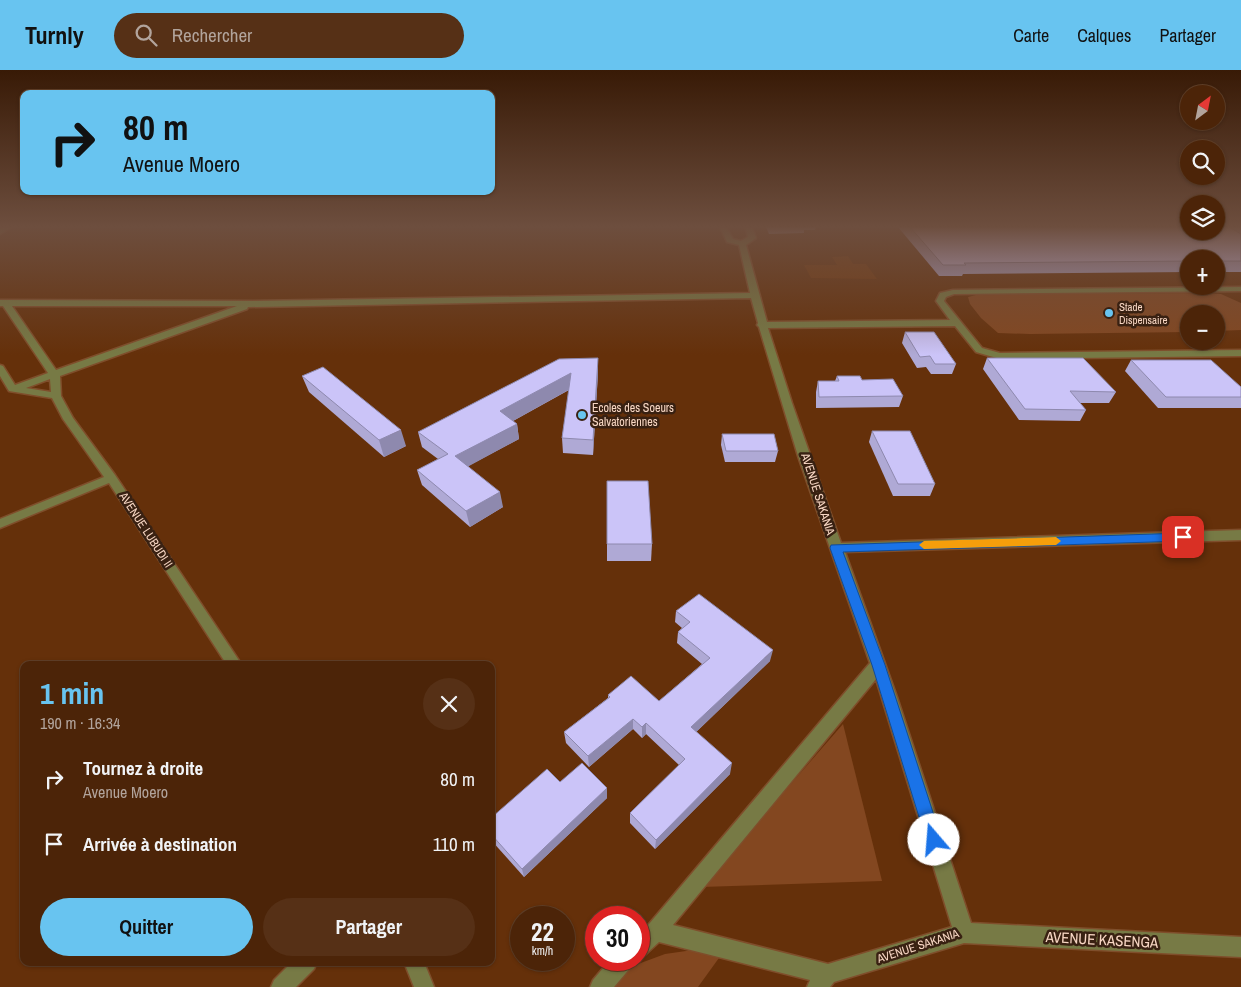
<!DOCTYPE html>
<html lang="fr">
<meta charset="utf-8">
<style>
body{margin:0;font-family:"Archivo Narrow",sans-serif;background:#563016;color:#f1f3f6;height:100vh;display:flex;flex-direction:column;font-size:19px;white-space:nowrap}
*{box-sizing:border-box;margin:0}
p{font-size:16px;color:#b2a49c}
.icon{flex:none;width:28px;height:28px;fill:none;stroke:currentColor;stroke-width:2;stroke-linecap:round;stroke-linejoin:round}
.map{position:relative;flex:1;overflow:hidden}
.panel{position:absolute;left:20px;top:591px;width:475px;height:305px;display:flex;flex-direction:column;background:#4c2408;border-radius:10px;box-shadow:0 1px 4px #0004,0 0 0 1px #634129}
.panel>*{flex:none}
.top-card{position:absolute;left:20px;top:20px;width:475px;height:105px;border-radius:10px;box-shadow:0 1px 4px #0004,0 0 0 1px #634129;background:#68c4f0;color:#111;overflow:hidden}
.needle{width:32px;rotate:32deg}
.fabs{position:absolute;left:1180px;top:15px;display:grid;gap:10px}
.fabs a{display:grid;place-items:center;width:45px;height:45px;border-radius:50%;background:#4c2408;box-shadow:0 1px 4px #0004,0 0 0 1px #634129;font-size:25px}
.speed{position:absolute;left:510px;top:836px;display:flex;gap:10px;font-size:25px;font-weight:700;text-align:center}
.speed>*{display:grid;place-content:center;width:65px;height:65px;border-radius:50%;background:#4c2408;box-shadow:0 1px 4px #0004,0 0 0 1px #634129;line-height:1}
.speed small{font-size:12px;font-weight:400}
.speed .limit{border:8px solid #d22;background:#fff;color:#111}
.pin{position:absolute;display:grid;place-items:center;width:42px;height:42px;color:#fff;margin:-21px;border-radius:10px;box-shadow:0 2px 8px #0006}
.me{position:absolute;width:55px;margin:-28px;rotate:342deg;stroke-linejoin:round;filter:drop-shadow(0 0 4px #0008)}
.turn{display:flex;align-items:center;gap:18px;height:105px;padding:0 20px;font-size:22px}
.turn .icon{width:65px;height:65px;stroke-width:2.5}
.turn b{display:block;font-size:35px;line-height:42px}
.round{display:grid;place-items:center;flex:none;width:52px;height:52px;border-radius:26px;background:#563016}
.overview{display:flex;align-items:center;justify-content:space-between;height:85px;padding:0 20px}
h1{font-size:30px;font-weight:700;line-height:38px;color:#68c4f0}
.cta{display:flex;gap:10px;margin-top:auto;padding:10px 20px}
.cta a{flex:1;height:58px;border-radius:30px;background:#68c4f0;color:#111;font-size:20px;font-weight:700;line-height:58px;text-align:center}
.cta a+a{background:#563016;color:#f1f3f6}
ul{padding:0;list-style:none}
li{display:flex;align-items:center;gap:15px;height:65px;padding:0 20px}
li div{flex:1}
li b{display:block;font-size:19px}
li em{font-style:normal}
header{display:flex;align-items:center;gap:30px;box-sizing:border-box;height:70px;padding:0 25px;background:#68c4f0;color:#111}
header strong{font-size:24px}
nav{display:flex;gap:28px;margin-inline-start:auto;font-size:18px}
.search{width:350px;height:45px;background:#563016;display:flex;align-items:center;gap:12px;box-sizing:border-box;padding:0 18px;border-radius:28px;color:#b2a49c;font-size:19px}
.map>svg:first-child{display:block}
</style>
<header>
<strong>Turnly</strong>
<div class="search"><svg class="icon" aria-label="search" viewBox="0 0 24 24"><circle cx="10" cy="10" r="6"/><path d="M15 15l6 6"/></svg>Rechercher</div>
<nav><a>Carte</a><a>Calques</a><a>Partager</a></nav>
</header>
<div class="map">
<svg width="1241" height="917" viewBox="0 0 1241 917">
<rect width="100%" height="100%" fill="#65300a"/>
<path fill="#74380b" d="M 848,186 L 853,194 L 866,194 L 877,209 L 811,208 L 804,195 L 837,195 L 832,187 Z"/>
<g fill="#834720">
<path d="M 1208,223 L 1221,224 L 1241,233 L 1241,260 L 1216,261 L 1216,244 L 1189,244 L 1189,262 L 1030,264 L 998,263 L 981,248 L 970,234 L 968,227 L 980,224 Z"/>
<path d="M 843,654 L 882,811 L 701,817 Z"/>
<path d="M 693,880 L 724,881 L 698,917 L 604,917 L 630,897 L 665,884 Z"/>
</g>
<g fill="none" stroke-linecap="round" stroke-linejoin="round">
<defs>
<g id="minor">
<path d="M 3,157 L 12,157 L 0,164 L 0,159 Z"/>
<path d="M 720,157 L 726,157 L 733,169 L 741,171 L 748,167 L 745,157 L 752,157 L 756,168 L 746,175 L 767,252 L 950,250 L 936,231 L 940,223 L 953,220 L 1241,217 L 1241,221 L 954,224 L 946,227 L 944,231 L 982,278 L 1000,283 L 1241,280 L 1241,286 L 1000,289 L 976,282 L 955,256 L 768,258 L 792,333 L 841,473 L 1241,460 L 1241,470 L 845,482 L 897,627 L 971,853 L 1241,867 L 1241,887 L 964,873 L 834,912 L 830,917 L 807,917 L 810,910 L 659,872 L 646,884 L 639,887 L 639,864 L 649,854 L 870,593 L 798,386 L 759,257 L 757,255 L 758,253 L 751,228 L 248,237 L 247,239 L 60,306 L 61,326 L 73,348 L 115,405 L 242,595 L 227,595 L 109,413 L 0,458 L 0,449 L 104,407 L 63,349 L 52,328 L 9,321 L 0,306 L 0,295 L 3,296 L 15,315 L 48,303 L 3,236 L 0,236 L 0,230 L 254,231 L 750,223 L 739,175 L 727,172 ZM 12,236 L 237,236 L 56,300 ZM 50,309 L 51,322 L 26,318 ZM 876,609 L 952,857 L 828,894 L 673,855 Z"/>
<path d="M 610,890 L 634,890 L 631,897 L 614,917 L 590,917 L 593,910 Z"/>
<path d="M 292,892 L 317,892 L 314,899 L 296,917 L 271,917 L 274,910 Z"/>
<path d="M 404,892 L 424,892 L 434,917 L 414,917 Z"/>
</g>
</defs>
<use href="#minor" stroke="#7f4e2b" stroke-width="3"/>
<use href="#minor" fill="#777a45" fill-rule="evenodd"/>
</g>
<g fill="#afa9d5">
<path d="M 766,157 L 816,157 L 815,160 L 804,160 L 804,163 L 769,164 Z"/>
<path d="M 898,157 L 1241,157 L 1241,202 L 1216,202 L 1216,189 L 1189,189 L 1189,202 L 963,204 L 962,206 L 939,206 Z"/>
<path d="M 905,262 L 956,294 L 952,304 L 931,304 L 926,297 L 917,298 L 902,273 Z"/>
<path d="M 598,288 L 598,303 L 593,385 L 563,383 L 562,368 L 569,320 L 513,351 L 517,354 L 519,369 L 468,396 L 503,437 L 470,457 L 422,415 L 417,400 L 438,389 L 422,377 L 418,362 Z"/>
<path d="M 987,288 L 1116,322 L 1109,333 L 1080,333 L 1086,340 L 1080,351 L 1019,350 L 983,299 Z"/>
<path d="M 1131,290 L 1241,317 L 1241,338 L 1158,338 L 1125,301 Z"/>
<path d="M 302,306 L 406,376 L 384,387 L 309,322 Z"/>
<path d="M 837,306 L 862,310 L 903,326 L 899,337 L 816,338 L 816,322 L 818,311 L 835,311 Z"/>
<path d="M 872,361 L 935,414 L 930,426 L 893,426 L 869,372 Z"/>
<path d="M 722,364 L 778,381 L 775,392 L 725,392 L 721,375 Z"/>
<path d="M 607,411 L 652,474 L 651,491 L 607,491 Z"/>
<path d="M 676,541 L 770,591 L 696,662 L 730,704 L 655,779 L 630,753 L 630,743 L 679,695 L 646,664 L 642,668 L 633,659 L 589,697 L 566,673 L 564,662 L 608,628 L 608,625 L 659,631 L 702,594 L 677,573 L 678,562 L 682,558 L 675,552 Z"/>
<path d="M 560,712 L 607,718 L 607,728 L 524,807 L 491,770 L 491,748 Z"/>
</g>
<g fill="#8e89ae">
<path d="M 598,288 L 598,303 L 593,385 L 593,370 Z"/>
<path d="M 571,303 L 572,318 L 502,357 L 500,341 Z"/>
<path d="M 517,354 L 519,369 L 458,402 L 455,386 Z"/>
<path d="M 401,360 L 406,376 L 384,387 L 379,370 Z"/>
<path d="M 500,422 L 503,437 L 470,457 L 466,441 Z"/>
<path d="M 773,580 L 770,591 L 690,668 L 691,657 Z"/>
<path d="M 633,649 L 633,659 L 589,697 L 588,686 Z"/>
<path d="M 646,653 L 646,664 L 642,668 L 642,657 Z"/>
<path d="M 732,693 L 730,704 L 655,779 L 656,770 Z"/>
<path d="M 607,718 L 607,728 L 524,807 L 522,799 Z"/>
</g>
<g fill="#cbc4f8" stroke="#8e89ae">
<path d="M 910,157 L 1189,157 L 1189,161 L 1216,161 L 1216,157 L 1229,157 L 1241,164 L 1241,191 L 1216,191 L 1216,189 L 1189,189 L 1189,191 L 964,193 L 966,195 L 943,195 Z"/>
<path d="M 905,262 L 934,262 L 956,294 L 935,294 L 930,286 L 920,287 Z"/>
<path d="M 598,288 L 593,370 L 562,368 L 571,303 L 500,341 L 517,354 L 455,386 L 500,422 L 466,441 L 417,400 L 448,384 L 418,362 L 559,289 Z"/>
<path d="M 987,288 L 1083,288 L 1116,322 L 1070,321 L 1086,340 L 1025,339 Z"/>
<path d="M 1131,290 L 1211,290 L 1241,317 L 1241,327 L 1166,327 Z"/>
<path d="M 323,297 L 401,360 L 379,370 L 302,306 Z"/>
<path d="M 837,306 L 860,306 L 862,310 L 893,309 L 903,326 L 819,327 L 818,311 L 839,311 Z"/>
<path d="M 872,361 L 910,361 L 935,414 L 898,414 Z"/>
<path d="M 722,364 L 774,364 L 778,381 L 726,381 Z"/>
<path d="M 607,411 L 648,411 L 652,474 L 607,474 Z"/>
<path d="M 699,524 L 773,580 L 691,657 L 732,693 L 656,770 L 630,743 L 685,689 L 646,653 L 642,657 L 633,649 L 588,686 L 564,662 L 610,627 L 608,625 L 631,606 L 659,631 L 710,588 L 678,562 L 690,552 L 676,541 Z"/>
<path d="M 582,693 L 607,718 L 522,799 L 491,764 L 491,748 L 547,699 L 560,712 Z"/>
</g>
<linearGradient id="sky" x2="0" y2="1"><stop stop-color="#381a06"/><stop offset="0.55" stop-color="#6d4e3e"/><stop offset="1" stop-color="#6d4e3e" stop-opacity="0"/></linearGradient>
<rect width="1241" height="285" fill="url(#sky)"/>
<path fill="#1a73e8" stroke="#114b97" d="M 1183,463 L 1189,467 L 1183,471 L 843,482 L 885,595 L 942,770 L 939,776 L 934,778 L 928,776 L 872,595 L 830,478 L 831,475 Z"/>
<path fill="#f59e0b" d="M 1056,467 L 1061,471 L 1056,475 L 924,479 L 919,475 L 924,471 Z"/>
<g fill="#68c4f0" stroke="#392112" stroke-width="2">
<circle cx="1109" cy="243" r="5"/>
<circle cx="582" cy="345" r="5"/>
</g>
<g text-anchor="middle" stroke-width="5" stroke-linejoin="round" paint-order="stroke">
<g font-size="11" fill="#f8d7c4" stroke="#392112" text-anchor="start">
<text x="1119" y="241">Stade<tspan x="1119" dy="13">Dispensaire</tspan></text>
</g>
<g font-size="12" fill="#f8d7c4" stroke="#392112" text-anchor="start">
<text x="592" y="342">Ecoles des Soeurs<tspan x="592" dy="14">Salvatoriennes</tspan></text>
</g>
<g font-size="12" fill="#f8d7c4" stroke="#392112">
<text transform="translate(818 424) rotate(72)" y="4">AVENUE SAKANIA</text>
<text transform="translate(146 460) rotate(57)" y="4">AVENUE LUBUDI II</text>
<text transform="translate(918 876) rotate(-18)" y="4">AVENUE SAKANIA</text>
</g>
<g font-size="15" fill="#f8d7c4" stroke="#392112">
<text transform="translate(1102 870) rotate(3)" y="5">AVENUE KASENGA</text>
</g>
</g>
</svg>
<div class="fabs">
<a><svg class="needle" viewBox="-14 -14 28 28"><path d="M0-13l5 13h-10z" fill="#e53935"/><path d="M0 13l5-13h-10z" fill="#b2a49c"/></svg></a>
<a><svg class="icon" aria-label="search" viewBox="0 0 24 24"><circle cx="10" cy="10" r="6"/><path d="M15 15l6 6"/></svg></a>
<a><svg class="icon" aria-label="layers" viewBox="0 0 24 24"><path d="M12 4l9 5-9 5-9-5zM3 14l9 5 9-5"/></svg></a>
<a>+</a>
<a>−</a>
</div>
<div class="speed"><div>22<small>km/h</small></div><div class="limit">30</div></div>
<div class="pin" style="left:1183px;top:467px;background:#d93025"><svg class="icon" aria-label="arrive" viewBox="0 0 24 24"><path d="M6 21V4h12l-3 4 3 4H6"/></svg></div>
<svg class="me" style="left:934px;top:770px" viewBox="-20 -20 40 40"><circle r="19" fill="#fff"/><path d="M0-13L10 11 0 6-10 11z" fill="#1a73e8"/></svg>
<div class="top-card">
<div class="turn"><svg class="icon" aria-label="right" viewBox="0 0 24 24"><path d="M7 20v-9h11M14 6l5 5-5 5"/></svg><div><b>80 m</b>Avenue Moero</div></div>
</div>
<section class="panel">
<div class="overview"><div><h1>1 min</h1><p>190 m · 16:34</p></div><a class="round"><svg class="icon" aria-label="close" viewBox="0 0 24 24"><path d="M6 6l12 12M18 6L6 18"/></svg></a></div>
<ul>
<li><svg class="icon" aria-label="right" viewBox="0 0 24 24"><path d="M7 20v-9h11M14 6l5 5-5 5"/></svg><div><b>Tournez à droite</b><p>Avenue Moero</p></div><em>80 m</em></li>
<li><svg class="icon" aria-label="arrive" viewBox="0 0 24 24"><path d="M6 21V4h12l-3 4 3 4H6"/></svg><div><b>Arrivée à destination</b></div><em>110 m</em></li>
</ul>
<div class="cta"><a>Quitter</a><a>Partager</a></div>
</section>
</div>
